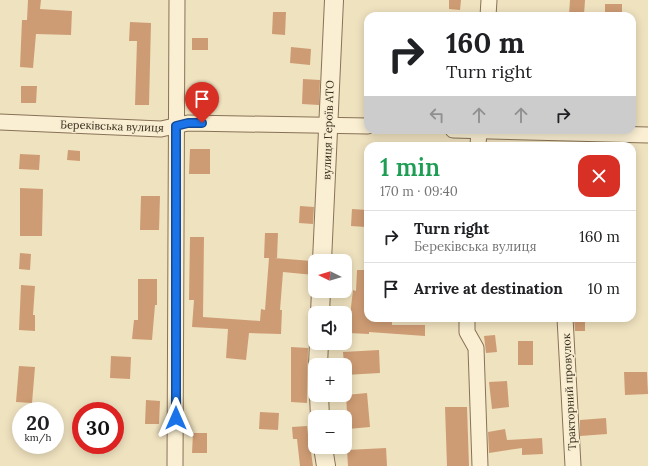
<!DOCTYPE html>
<meta charset="utf-8">
<style>
body{margin:0;font-family:Lora,serif;background:#f2f2f2;color:#202124;height:100vh;display:flex;flex-direction:column;font-size:15px;white-space:nowrap}
*{box-sizing:border-box;margin:0}
p{font-size:13px;color:#757577}
.icon{flex:none;width:22px;height:22px;fill:none;stroke:currentColor;stroke-width:2;stroke-linecap:round;stroke-linejoin:round}
.map{position:relative;flex:1;overflow:hidden}
.drawer{position:absolute;left:364px;top:142px;width:272px;height:180px;display:flex;flex-direction:column;background:#fff;border-radius:12px;box-shadow:0 2px 10px #0003}
.drawer>*{flex:none}
.hud{position:absolute;left:364px;top:12px;width:272px;height:122px;border-radius:12px;box-shadow:0 2px 10px #0003;background:#fff;color:#202124;overflow:hidden}
.needle{width:26px;rotate:275deg}
.controls{position:absolute;left:308px;top:254px;display:grid;gap:8px}
.controls a{display:grid;place-items:center;width:44px;height:44px;border-radius:8px;background:#fff;box-shadow:0 2px 10px #0003;font-size:20px}
.speed{position:absolute;left:12px;top:402px;display:flex;gap:8px;font-size:20px;font-weight:700;text-align:center}
.speed>*{display:grid;place-content:center;width:52px;height:52px;border-radius:50%;background:#fff;box-shadow:0 2px 10px #0003;line-height:1}
.speed small{font-size:10px;font-weight:400}
.speed .limit{border:6px solid #d22;background:#fff;color:#111}
.pin{position:absolute;display:grid;place-items:center;width:34px;height:34px;color:#fff;margin:-41px -17px;border-radius:50% 50% 50% 0;rotate:-45deg;box-shadow:0 0 4px #0007}
.pin .icon{rotate:45deg}
.me{position:absolute;width:44px;margin:-22px;rotate:0deg;stroke-linejoin:round;filter:drop-shadow(0 0 3px #0008)}
.turn{display:flex;align-items:center;gap:14px;height:84px;padding:0 16px;font-size:18px}
.turn .icon{width:52px;height:52px;stroke-width:2.5}
.turn b{display:block;font-size:28px;line-height:34px}
.lanes{display:flex;align-items:center;height:38px;padding:0 16px;background:#0003;justify-content:center;gap:20px;direction:ltr}
.lanes .off{opacity:.35}
.round{display:grid;place-items:center;flex:none;width:42px;height:42px;border-radius:12px;background:#f2f2f2}
.head{display:flex;align-items:center;justify-content:space-between;height:68px;padding:0 16px}
h1{font-size:24px;font-weight:600;line-height:30px;color:#1e9e55}
ul{padding:0;list-style:none}
li{display:flex;align-items:center;gap:12px;height:52px;padding:0 16px;border-top:1px solid #e0e0e0}
li div{flex:1}
li b{display:block;font-size:15px}
li em{font-style:normal}
.map>svg:first-child{display:block}
</style>
<div class="map">
<svg width="648" height="466" viewBox="0 0 648 466">
<rect width="100%" height="100%" fill="#efe2bf"/>
<g fill="#ce9c74">
<path d="M 28,0 L 41,0 L 40,9 L 72,11 L 71,35 L 36,34 L 33,68 L 20,67 L 22,20 L 27,20 Z"/>
<path d="M 449,0 L 461,0 L 460,10 L 449,9 Z"/>
<path d="M 570,0 L 585,0 L 584,15 L 569,15 Z"/>
<rect x="605" y="4" width="17" height="12"/>
<path d="M 273,12 L 286,12 L 285,35 L 272,34 Z"/>
<path d="M 130,22 L 151,23 L 149,105 L 135,105 L 137,41 L 129,41 Z"/>
<rect x="192" y="38" width="16" height="12"/>
<path d="M 291,47 L 311,49 L 310,65 L 290,63 Z"/>
<path d="M 303,79 L 320,80 L 319,105 L 302,104 Z"/>
<path d="M 21,86 L 37,86 L 36,103 L 21,103 Z"/>
<rect x="191" y="88" width="21" height="15"/>
<path d="M 190,149 L 210,149 L 210,174 L 189,174 Z"/>
<path d="M 68,150 L 80,151 L 80,161 L 67,160 Z"/>
<path d="M 20,154 L 40,155 L 39,170 L 19,169 Z"/>
<path d="M 20,188 L 43,189 L 42,236 L 20,236 Z"/>
<path d="M 141,196 L 160,196 L 159,230 L 140,230 Z"/>
<path d="M 300,206 L 314,207 L 313,224 L 299,223 Z"/>
<path d="M 352,209 L 367,210 L 366,227 L 351,226 Z"/>
<path d="M 265,233 L 278,233 L 277,258 L 274,258 L 312,261 L 315,268 L 314,275 L 283,272 L 280,310 L 282,310 L 281,334 L 249,333 L 246,360 L 226,358 L 228,329 L 192,327 L 194,300 L 189,300 L 190,237 L 204,237 L 203,317 L 260,321 L 261,309 L 265,310 L 269,258 L 264,258 Z"/>
<path d="M 20,253 L 31,254 L 30,270 L 19,269 Z"/>
<path d="M 357,270 L 368,270 L 366,314 L 368,314 L 368,318 L 392,318 L 392,325 L 425,325 L 425,336 L 369,332 L 369,334 L 348,333 L 353,290 L 356,291 Z"/>
<path d="M 138,279 L 157,279 L 157,305 L 155,305 L 152,340 L 132,339 L 134,320 L 138,320 Z"/>
<path d="M 21,285 L 35,286 L 33,315 L 35,315 L 35,331 L 19,330 Z"/>
<path d="M 574,318 L 585,318 L 585,331 L 575,331 Z"/>
<path d="M 495,335 L 497,352 L 486,353 L 484,336 Z"/>
<rect x="518" y="341" width="15" height="24"/>
<path d="M 291,347 L 308,348 L 307,403 L 291,402 Z"/>
<path d="M 379,350 L 380,373 L 345,375 L 343,352 Z"/>
<path d="M 111,356 L 131,357 L 130,379 L 110,378 Z"/>
<path d="M 19,366 L 35,367 L 32,403 L 16,402 Z"/>
<path d="M 624,372 L 647,372 L 648,394 L 625,395 Z"/>
<path d="M 507,381 L 509,407 L 492,409 L 489,382 Z"/>
<path d="M 367,393 L 370,427 L 348,429 L 346,395 Z"/>
<path d="M 146,400 L 160,401 L 159,424 L 145,424 Z"/>
<path d="M 445,407 L 467,407 L 469,466 L 447,466 Z"/>
<path d="M 260,412 L 279,413 L 278,430 L 259,429 Z"/>
<path d="M 606,418 L 607,434 L 580,436 L 580,420 Z"/>
<path d="M 307,426 L 310,452 L 311,452 L 313,466 L 300,466 L 297,439 L 293,439 L 292,427 Z"/>
<path d="M 505,429 L 507,440 L 542,438 L 543,454 L 522,455 L 522,448 L 489,453 L 488,432 Z"/>
<path d="M 193,433 L 207,433 L 207,453 L 192,453 Z"/>
<path d="M 386,448 L 387,466 L 348,466 L 347,450 Z"/>
</g>
<g fill="none" stroke-linecap="round" stroke-linejoin="round">
<defs>
<g id="minor">
<path d="M 488,16 L 489,0"/>
<path d="M 0,122 L 161,129 L 188,123 L 368,126"/>
<path d="M 453,130 L 648,135"/>
<path d="M 478,146 L 479,130"/>
<path d="M 467,318 L 467,332 L 476,348 L 480,466"/>
<path d="M 565,318 L 573,466"/>
<path d="M 175,466 L 177,0"/>
</g>
<g id="tertiary">
<path d="M 322,261 L 334,0"/>
<path d="M 320,313 L 321,291"/>
<path d="M 318,365 L 319,343"/>
<path d="M 319,395 L 320,417"/>
<path d="M 323,447 L 326,466"/>
</g>
</defs>
<use href="#minor" stroke="#887257" stroke-width="17"/>
<use href="#tertiary" stroke="#887257" stroke-width="20"/>
<use href="#minor" stroke="#faefd2" stroke-width="15"/>
<use href="#tertiary" stroke="#faefd2" stroke-width="18"/>
</g>
<g fill="none" stroke-linecap="round" stroke-linejoin="round">
<defs>
<path id="route" d="M 176,418 L 176,126 L 188,123 L 202,123"/>
</defs>
<use href="#route" stroke="#114b97" stroke-width="10"/>
<use href="#route" stroke="#1a73e8" stroke-width="7"/>
</g>
<g text-anchor="middle" stroke-width="3" stroke-linejoin="round" paint-order="stroke">
<g font-size="11" fill="#372a1c" stroke="#f6eccf">
<text transform="translate(112 126) rotate(2)" y="4">Береківська вулиця</text>
<text transform="translate(328 130) rotate(-88)" y="4">вулиця Героїв АТО</text>
<text transform="translate(569 392) rotate(-93)" y="4">Тракторний провулок</text>
</g>
</g>
</svg>
<div class="controls">
<a><svg class="needle" viewBox="-14 -14 28 28"><path d="M0-13l5 13h-10z" fill="#e53935"/><path d="M0 13l5-13h-10z" fill="#757577"/></svg></a>
<a><svg class="icon" aria-label="sound" viewBox="0 0 24 24"><path d="M4 9h4l5-4v14l-5-4H4zM17 9q2 3 0 6"/></svg></a>
<a>+</a>
<a>−</a>
</div>
<div class="speed"><div>20<small>km/h</small></div><div class="limit">30</div></div>
<div class="pin" style="left:202px;top:123px;background:#d93025"><svg class="icon" aria-label="arrive" viewBox="0 0 24 24"><path d="M6 21V4h12l-3 4 3 4H6"/></svg></div>
<svg class="me" style="left:176px;top:418px" viewBox="-20 -20 40 40"><path d="M0-17L14 15 0 8-14 15z" fill="#1a73e8" stroke="#fff" stroke-width="4"/></svg>
<div class="hud">
<div class="turn"><svg class="icon" aria-label="right" viewBox="0 0 24 24"><path d="M7 20v-9h11M14 6l5 5-5 5"/></svg><div><b>160 m</b>Turn right</div></div>
<div class="lanes"><svg class="icon off" aria-label="left" viewBox="0 0 24 24"><path d="M17 20v-9H6M10 6l-5 5 5 5"/></svg><svg class="icon off" aria-label="ahead" viewBox="0 0 24 24"><path d="M12 20V5M6 11l6-6 6 6"/></svg><svg class="icon off" aria-label="ahead" viewBox="0 0 24 24"><path d="M12 20V5M6 11l6-6 6 6"/></svg><svg class="icon" aria-label="right" viewBox="0 0 24 24"><path d="M7 20v-9h11M14 6l5 5-5 5"/></svg></div>
</div>
<section class="drawer">
<div class="head"><div><h1>1 min</h1><p>170 m · 09:40</p></div><a class="round" style="background:#d93025;color:#fff"><svg class="icon" aria-label="close" viewBox="0 0 24 24"><path d="M6 6l12 12M18 6L6 18"/></svg></a></div>
<ul>
<li><svg class="icon" aria-label="right" viewBox="0 0 24 24"><path d="M7 20v-9h11M14 6l5 5-5 5"/></svg><div><b>Turn right</b><p>Береківська вулиця</p></div><em>160 m</em></li>
<li><svg class="icon" aria-label="arrive" viewBox="0 0 24 24"><path d="M6 21V4h12l-3 4 3 4H6"/></svg><div><b>Arrive at destination</b></div><em>10 m</em></li>
</ul>
</section>
</div>
